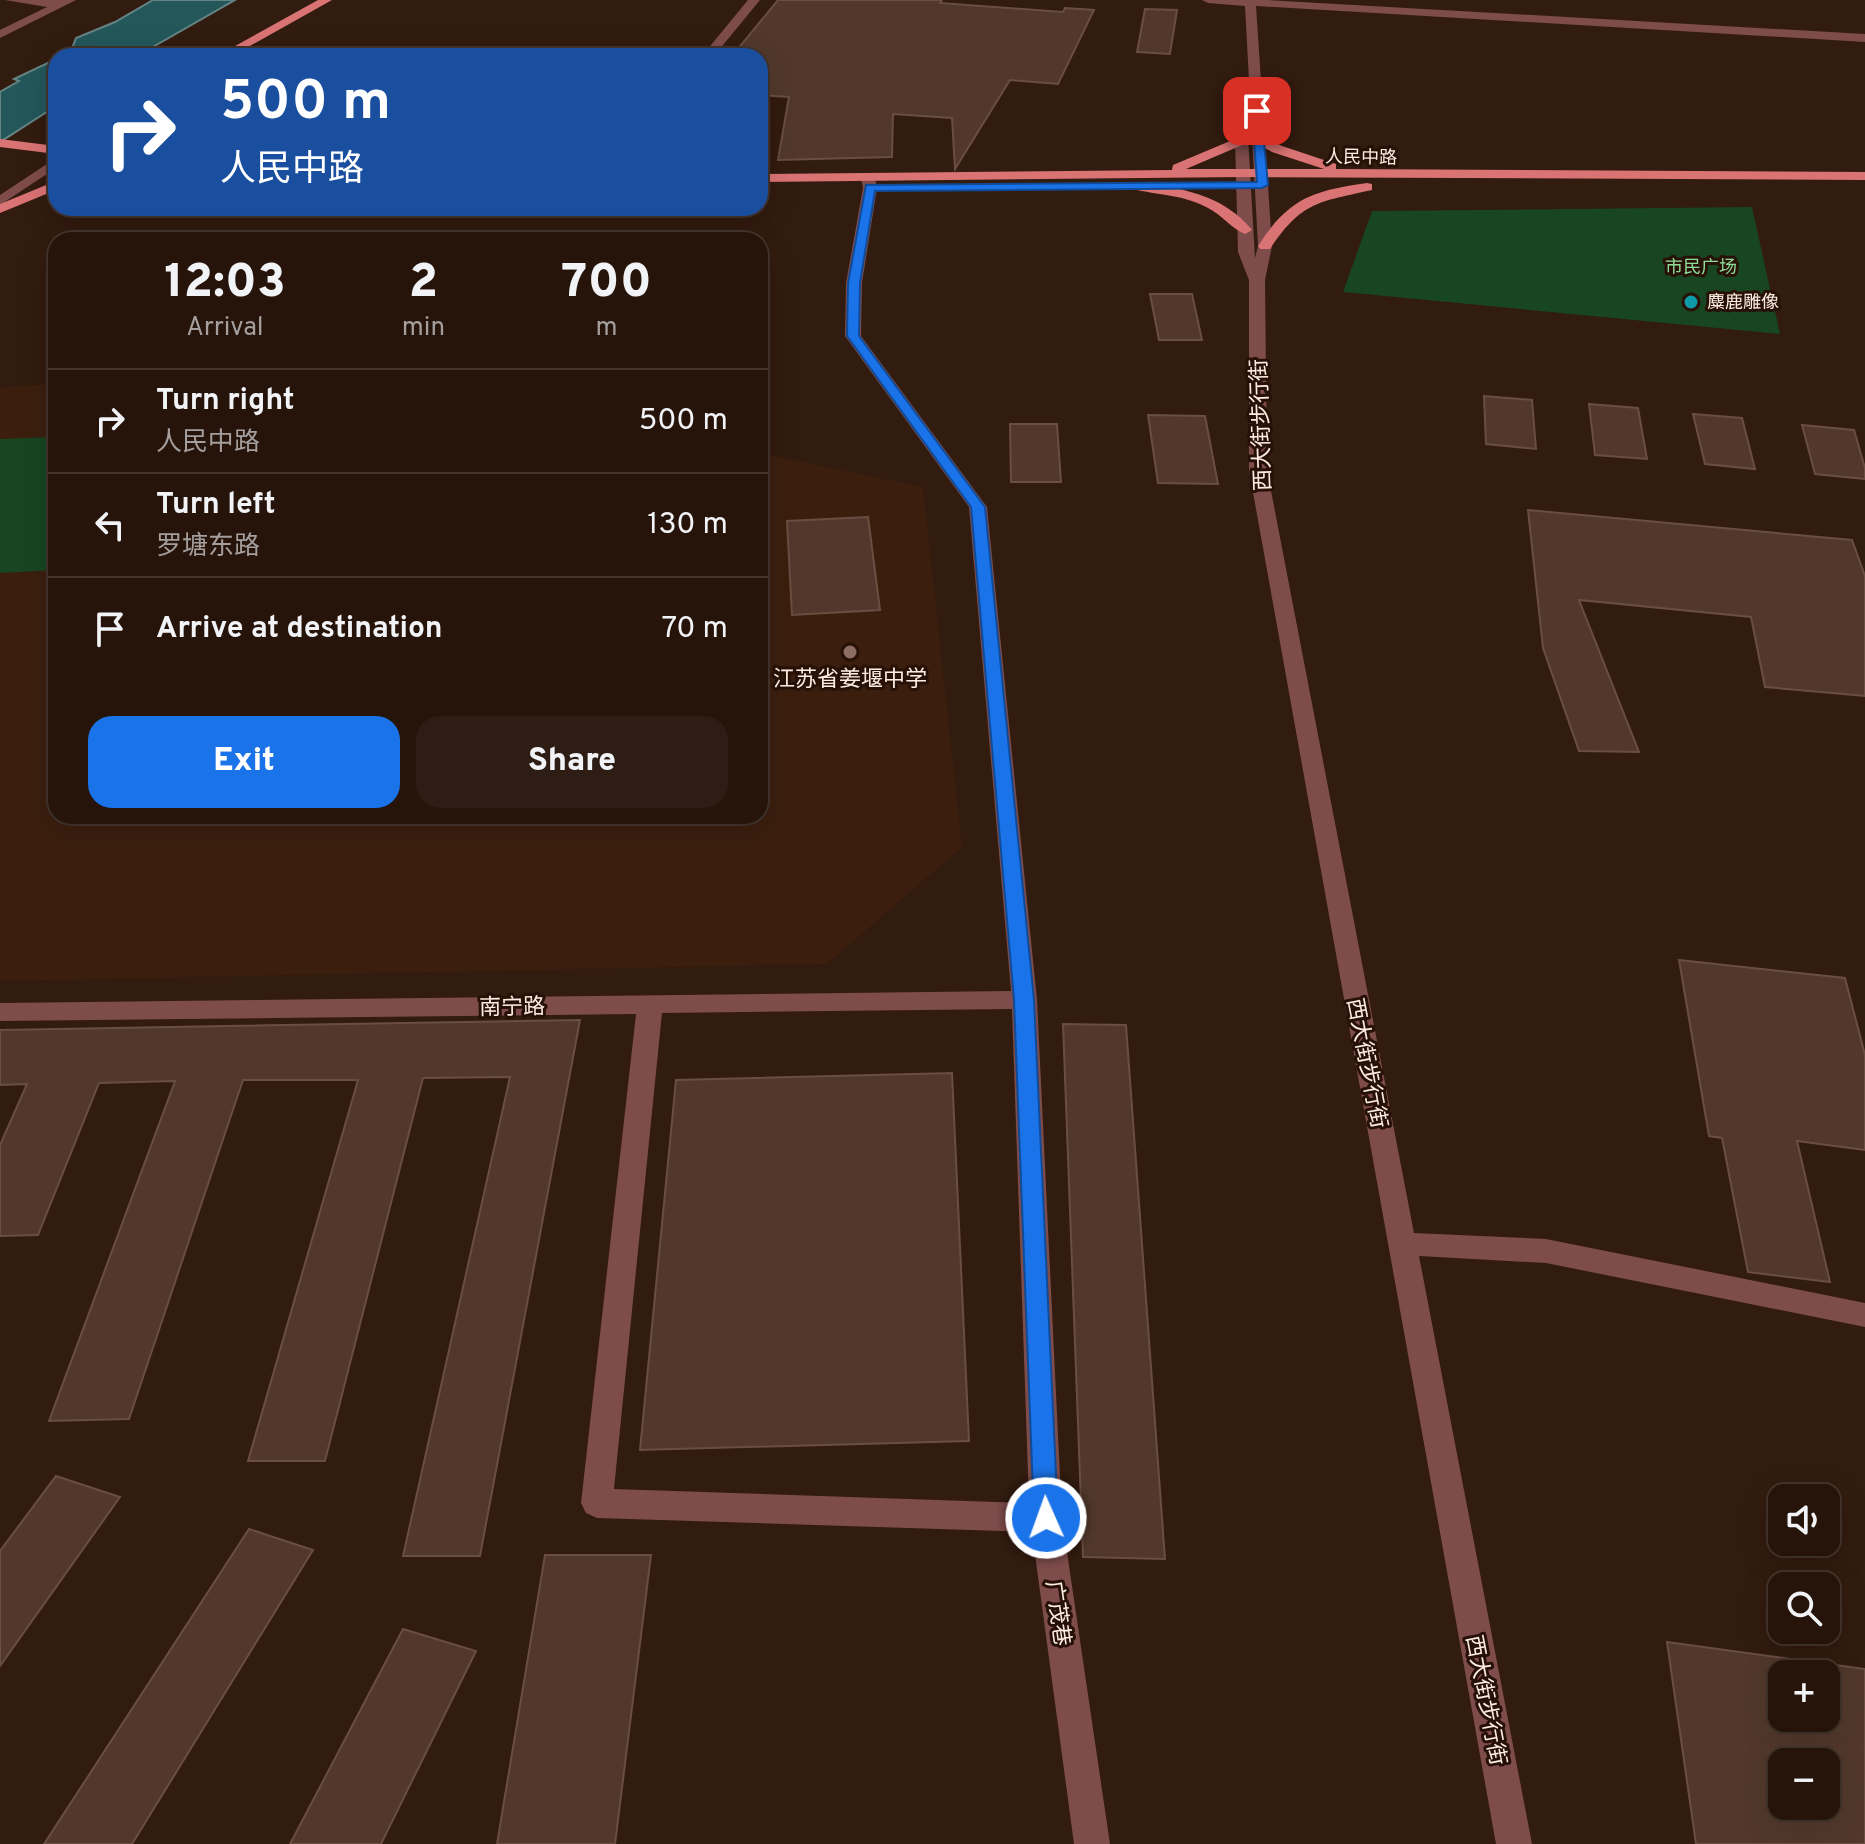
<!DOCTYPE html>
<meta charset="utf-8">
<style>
body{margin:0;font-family:Overpass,"Noto Sans SC",sans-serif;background:#2e1d14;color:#f1f3f6;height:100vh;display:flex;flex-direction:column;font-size:30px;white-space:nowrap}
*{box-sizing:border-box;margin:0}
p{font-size:26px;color:#a49e9d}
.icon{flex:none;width:44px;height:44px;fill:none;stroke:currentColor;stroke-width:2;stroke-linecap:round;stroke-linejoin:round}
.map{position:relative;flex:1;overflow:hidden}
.details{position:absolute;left:48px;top:232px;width:720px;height:592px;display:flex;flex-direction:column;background:#26140b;border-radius:24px;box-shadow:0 8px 32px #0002,0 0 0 2px #42332c}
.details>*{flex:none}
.hud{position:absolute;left:48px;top:48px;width:720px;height:168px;border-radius:24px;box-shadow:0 8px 32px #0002,0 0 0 2px #42332c;background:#1a4fa0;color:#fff;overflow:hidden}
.tools{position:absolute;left:1768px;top:1484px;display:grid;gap:16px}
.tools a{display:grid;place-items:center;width:72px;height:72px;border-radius:16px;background:#26140b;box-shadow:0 8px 32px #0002,0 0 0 2px #42332c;font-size:40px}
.pin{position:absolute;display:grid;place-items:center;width:68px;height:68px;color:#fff;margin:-34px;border-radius:16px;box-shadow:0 4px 12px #0006}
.me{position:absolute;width:88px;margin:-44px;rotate:358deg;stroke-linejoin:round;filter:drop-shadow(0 0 6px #0008)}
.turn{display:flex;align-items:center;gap:28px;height:168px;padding:0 40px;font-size:36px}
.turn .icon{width:104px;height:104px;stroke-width:2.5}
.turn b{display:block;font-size:56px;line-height:68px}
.eta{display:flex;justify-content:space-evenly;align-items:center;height:136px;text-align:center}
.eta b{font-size:48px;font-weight:800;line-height:56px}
.cta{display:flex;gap:16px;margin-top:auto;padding:16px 40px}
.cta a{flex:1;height:92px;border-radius:24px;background:#1a73e8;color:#fff;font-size:32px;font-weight:800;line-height:92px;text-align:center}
.cta a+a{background:#2e1d14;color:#f1f3f6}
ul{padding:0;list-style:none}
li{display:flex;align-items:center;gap:24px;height:104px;padding:0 40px;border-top:2px solid #42332c}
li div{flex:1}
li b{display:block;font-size:30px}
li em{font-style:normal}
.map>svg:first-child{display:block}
</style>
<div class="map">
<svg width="1865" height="1844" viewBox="0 0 1865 1844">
<rect width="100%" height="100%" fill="#321b0f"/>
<path fill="#3b1e0e" d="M 56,384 L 56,816 L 760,816 L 760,453 L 923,487 L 962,847 L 827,964 L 0,981 L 0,387 Z"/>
<g fill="#184522">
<path d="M 1752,207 L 1780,334 L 1343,292 L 1372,211 Z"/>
<path d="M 56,437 L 56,570 L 0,573 L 0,439 Z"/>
</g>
<g fill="#23575a" stroke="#648483" stroke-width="2">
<path d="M 153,0 L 235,0 L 137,56 L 64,56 L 71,51 L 76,38 L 115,22 Z"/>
<path d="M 56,59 L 56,106 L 0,142 L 0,92 L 19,81 L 14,79 Z"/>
</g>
<g fill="#52382c" stroke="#694e41" stroke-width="2" fill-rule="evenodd">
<path d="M 778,0 L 942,0 L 940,3 L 1063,12 L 1065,8 L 1094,10 L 1058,84 L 1010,80 L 955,169 L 952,118 L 893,114 L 892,157 L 778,160 L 789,97 L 760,95 L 760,56 L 732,56 Z"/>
<path d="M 1145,9 L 1177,10 L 1170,54 L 1137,52 Z"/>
<path d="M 1150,294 L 1192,294 L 1202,340 L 1159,340 Z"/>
<path d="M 1484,396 L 1532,400 L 1536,449 L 1486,444 Z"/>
<path d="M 1589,404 L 1638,408 L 1647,459 L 1595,455 Z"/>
<path d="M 1693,414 L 1742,418 L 1755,469 L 1705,464 Z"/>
<path d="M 1148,415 L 1205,416 L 1218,484 L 1158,483 Z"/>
<path d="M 1010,424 L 1057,424 L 1061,482 L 1011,482 Z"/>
<path d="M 1802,425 L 1854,430 L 1865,468 L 1865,479 L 1815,474 Z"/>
<path d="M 1528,510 L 1852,540 L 1865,576 L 1865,696 L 1765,687 L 1751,617 L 1579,600 L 1639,752 L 1579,751 L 1543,648 Z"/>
<path d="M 868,517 L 880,610 L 792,615 L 787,521 Z"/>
<path d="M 1679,960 L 1845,978 L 1865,1055 L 1865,1150 L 1797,1141 L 1830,1282 L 1748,1272 L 1722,1138 L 1709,1136 Z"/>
<path d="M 580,1020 L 480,1556 L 403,1556 L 510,1077 L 423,1078 L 325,1461 L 248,1461 L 358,1080 L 243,1080 L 129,1419 L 49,1421 L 175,1081 L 99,1083 L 38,1235 L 0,1236 L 0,1145 L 27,1084 L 0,1085 L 0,1030 Z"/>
<path d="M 1063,1024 L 1126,1025 L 1165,1559 L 1083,1557 Z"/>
<path d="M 952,1073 L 969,1441 L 640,1450 L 676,1080 Z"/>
<path d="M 56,1476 L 120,1497 L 0,1666 L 0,1551 Z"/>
<path d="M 249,1529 L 313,1550 L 132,1844 L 44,1844 Z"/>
<path d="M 545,1555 L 651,1555 L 615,1844 L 497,1844 Z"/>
<path d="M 403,1629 L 476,1651 L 381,1844 L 290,1844 Z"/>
<path d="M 1667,1642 L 1865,1669 L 1865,1844 L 1696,1844 ZM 1782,1674 L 1826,1674 L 1826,1718 L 1782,1718 ZM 1782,1762 L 1826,1762 L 1826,1806 L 1782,1806 Z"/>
</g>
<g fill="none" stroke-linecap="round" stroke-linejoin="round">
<g fill="#7e4c4b" fill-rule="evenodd">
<path d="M 5,0 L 76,0 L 0,38 L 0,30 L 47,7 Z"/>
<path d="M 748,0 L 760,0 L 714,56 L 702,56 Z"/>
<path d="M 1202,0 L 1267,0 L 1865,34 L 1865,42 L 1256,6 L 1272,246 L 1265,280 L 1267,470 L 1414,1233 L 1546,1239 L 1865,1303 L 1865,1327 L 1546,1263 L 1419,1256 L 1532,1844 L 1496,1844 L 1249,470 L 1249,280 L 1238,252 L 1234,101 L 1240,97 L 1246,101 L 1255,258 L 1258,246 L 1245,6 L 1208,3 Z"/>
<path d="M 56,158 L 56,168 L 0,205 L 0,195 Z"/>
<path d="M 868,174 L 875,178 L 877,188 L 862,283 L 861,336 L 987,507 L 1037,1000 L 1062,1518 L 1110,1844 L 1074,1844 L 1032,1532 L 597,1518 L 586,1513 L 581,1503 L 636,1014 L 0,1021 L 0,1003 L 1011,991 L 969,507 L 845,336 L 846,283 L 863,188 L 861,178 ZM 1012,1009 L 1029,1503 L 614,1489 L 662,1013 Z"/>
</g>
<g fill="#da7374" fill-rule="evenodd">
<path d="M 318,0 L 332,0 L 232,56 L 217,56 Z"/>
<path d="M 1258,134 L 1282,146 L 1336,164 L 1336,169 L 1865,172 L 1865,180 L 1243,177 L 760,182 L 760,174 L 1172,170 L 1173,165 L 1242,136 L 1249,140 L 1247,143 L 1186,169 L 1324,169 L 1272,152 L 1253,141 L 1251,138 Z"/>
<path d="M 0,139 L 56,146 L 56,154 L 0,147 Z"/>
<path d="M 56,181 L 56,190 L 0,213 L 0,204 Z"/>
<path d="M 1137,182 C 1180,188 1223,194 1252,230 L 1245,234 C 1232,229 1222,215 1208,208 C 1185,195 1158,195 1132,189 L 1132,183 Z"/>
<path d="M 1367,183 L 1372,184 L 1372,190 C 1319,202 1302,201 1270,249 L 1260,249 L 1258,246 C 1289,198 1312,191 1367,183 Z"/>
</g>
</g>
<path fill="#1a73e8" stroke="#114b97" stroke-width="2" d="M 1257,108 L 1261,111 L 1268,185 L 1262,188 L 875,191 L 860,283 L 859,336 L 985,507 L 1034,1000 L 1058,1518 L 1054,1526 L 1046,1529 L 1037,1526 L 1034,1518 L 1014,1000 L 971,507 L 847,336 L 848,283 L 866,185 L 1257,182 L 1252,111 Z"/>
<circle fill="#0f9aa8" stroke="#271106" stroke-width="3" cx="1691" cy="302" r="8"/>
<circle fill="#8d6e63" stroke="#271106" stroke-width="3" cx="850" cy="652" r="8"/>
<g text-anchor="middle" stroke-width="6" stroke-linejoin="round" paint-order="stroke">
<g font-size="18" fill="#fdece4" stroke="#271106">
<text transform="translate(1361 157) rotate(1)" y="6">人民中路</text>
</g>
<g font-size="18" fill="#8ddd99" stroke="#271106">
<text x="1701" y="273">市民广场</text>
</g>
<g font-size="18" fill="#fdece4" stroke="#271106" text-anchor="start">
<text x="1707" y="308">麋鹿雕像</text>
</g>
<g font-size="22" fill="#fdece4" stroke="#271106">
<text transform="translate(1260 425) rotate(-92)" y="8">西大街步行街</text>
<text transform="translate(512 1006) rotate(-1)" y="8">南宁路</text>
<text transform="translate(1368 1063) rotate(79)" y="8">西大街步行街</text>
<text transform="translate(1059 1613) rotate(82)" y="8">广茂巷</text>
<text transform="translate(1487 1700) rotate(79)" y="8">西大街步行街</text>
</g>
<g font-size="22" fill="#fdece4" stroke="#271106">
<text x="850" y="686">江苏省姜堰中学</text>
</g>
</g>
</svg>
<div class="tools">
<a><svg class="icon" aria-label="sound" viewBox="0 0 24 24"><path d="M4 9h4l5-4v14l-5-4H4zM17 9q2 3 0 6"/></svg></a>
<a><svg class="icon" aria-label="search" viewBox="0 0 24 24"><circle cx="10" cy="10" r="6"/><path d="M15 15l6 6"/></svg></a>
<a>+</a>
<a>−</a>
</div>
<div class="pin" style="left:1257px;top:111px;background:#d93025"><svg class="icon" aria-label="arrive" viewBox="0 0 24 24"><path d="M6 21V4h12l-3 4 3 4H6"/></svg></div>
<svg class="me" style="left:1046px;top:1518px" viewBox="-20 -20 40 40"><circle r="17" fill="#1a73e8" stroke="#fff" stroke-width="3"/><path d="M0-11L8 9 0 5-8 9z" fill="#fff"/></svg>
<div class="hud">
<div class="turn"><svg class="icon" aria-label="right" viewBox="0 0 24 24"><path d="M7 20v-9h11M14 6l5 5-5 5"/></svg><div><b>500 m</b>人民中路</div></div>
</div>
<section class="details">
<div class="eta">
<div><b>12:03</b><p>Arrival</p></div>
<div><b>2</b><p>min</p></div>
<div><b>700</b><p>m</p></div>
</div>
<ul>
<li><svg class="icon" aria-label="right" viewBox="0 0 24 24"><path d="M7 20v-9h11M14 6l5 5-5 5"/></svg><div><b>Turn right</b><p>人民中路</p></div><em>500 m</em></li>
<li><svg class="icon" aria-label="left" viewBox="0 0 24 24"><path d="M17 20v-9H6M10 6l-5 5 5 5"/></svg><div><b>Turn left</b><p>罗塘东路</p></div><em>130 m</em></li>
<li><svg class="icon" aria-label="arrive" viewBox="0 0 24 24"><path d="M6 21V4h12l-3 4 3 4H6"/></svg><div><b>Arrive at destination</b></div><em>70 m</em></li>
</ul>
<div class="cta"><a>Exit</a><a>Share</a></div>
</section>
</div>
